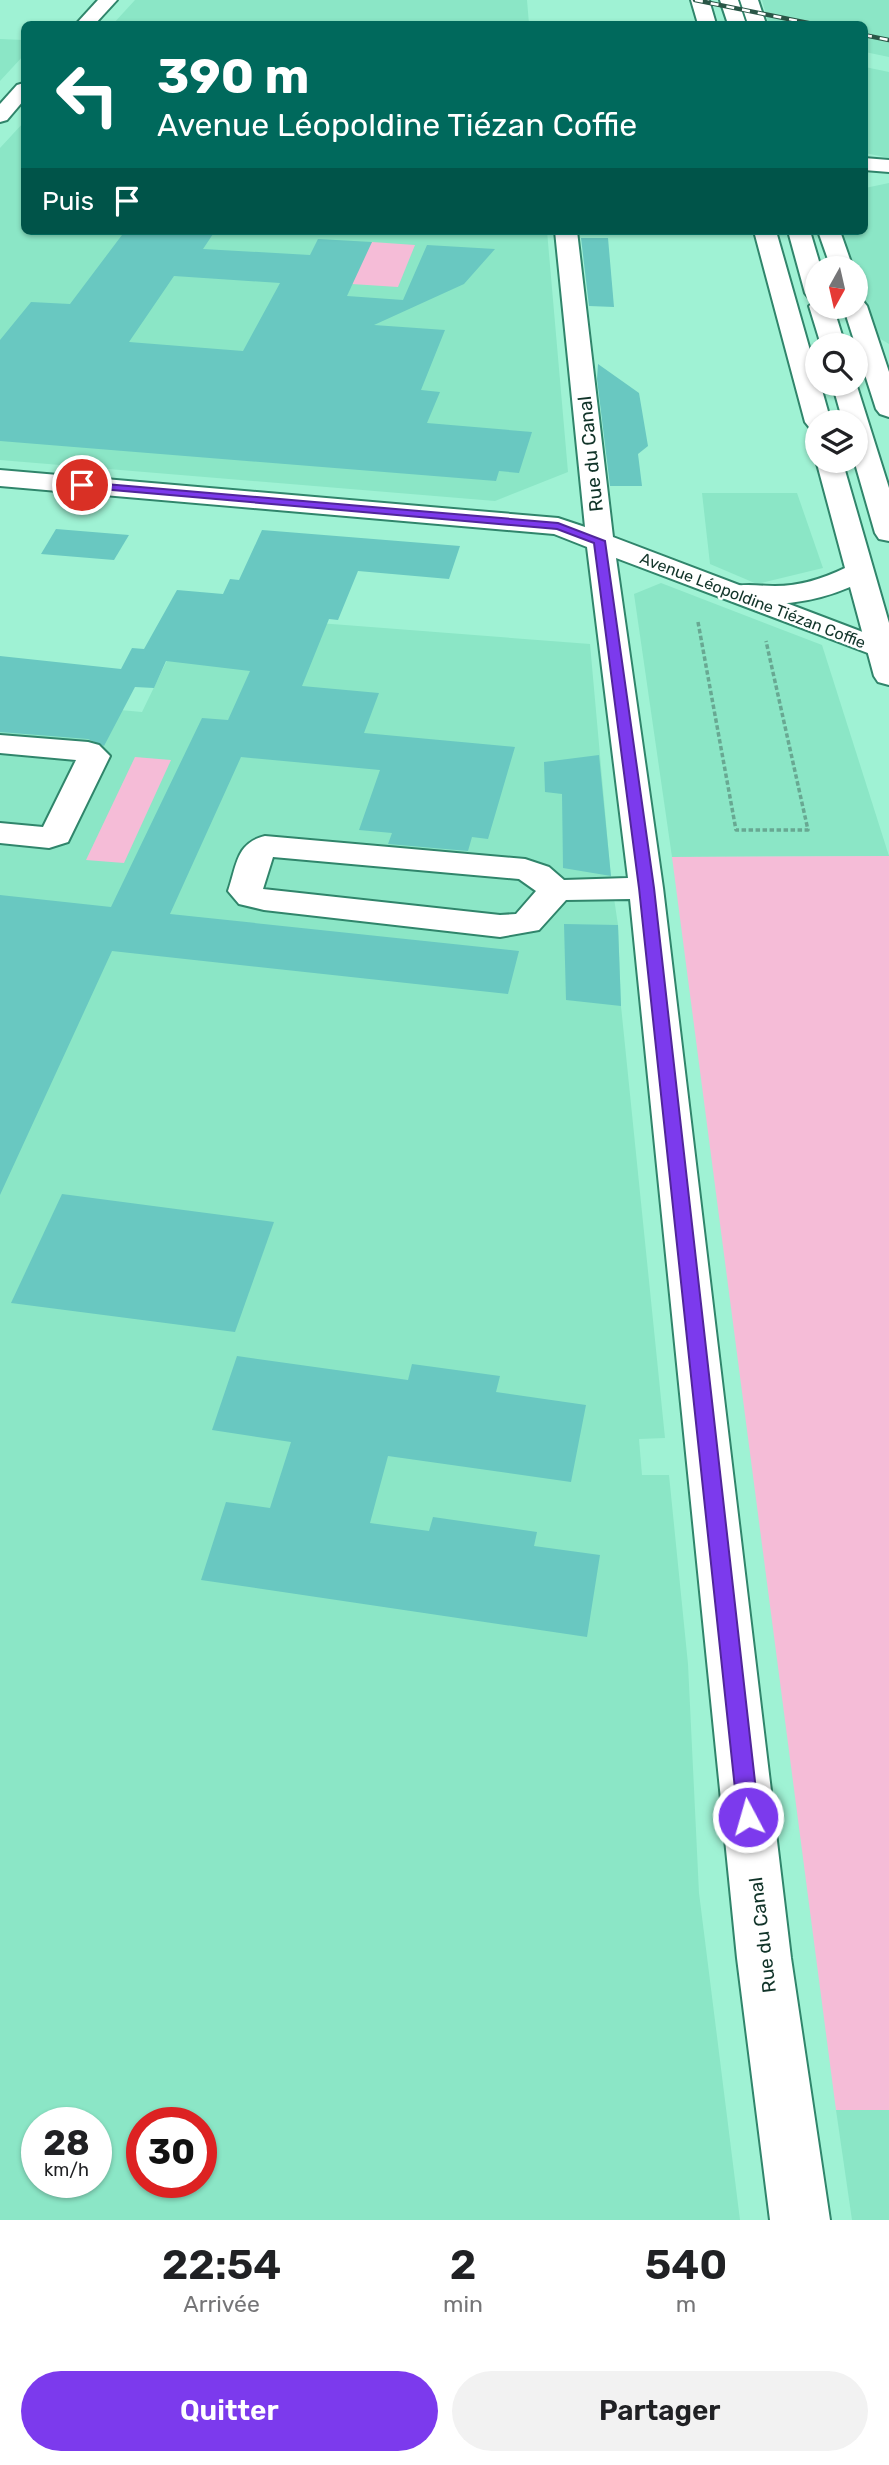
<!DOCTYPE html>
<html lang="fr">
<meta charset="utf-8">
<style>
body{margin:0;font-family:Rubik,sans-serif;background:#f2f2f2;color:#202124;height:100vh;display:flex;flex-direction:column;font-size:26px;white-space:nowrap}
*{box-sizing:border-box;margin:0}
p{font-size:23px;color:#757577}
.icon{flex:none;width:38px;height:38px;fill:none;stroke:currentColor;stroke-width:2;stroke-linecap:round;stroke-linejoin:round}
.map{position:relative;height:2220px;overflow:hidden}
.drawer{display:flex;flex-direction:column;background:#fff;flex:1}
.drawer>*{flex:none}
.hud{position:absolute;left:21px;top:21px;width:847px;height:214px;border-radius:10px;box-shadow:0 2px 5px #0004;background:#00695c;color:#fff;overflow:hidden}
.needle{width:46px;rotate:188deg}
.tools{position:absolute;left:805px;top:256px;display:grid;gap:14px}
.tools a{display:grid;place-items:center;width:63px;height:63px;border-radius:50%;background:#fff;box-shadow:0 2px 5px #0004;font-size:35px}
.speed{position:absolute;left:21px;top:2107px;display:flex;gap:14px;font-size:35px;font-weight:700;text-align:center}
.speed>*{display:grid;place-content:center;width:91px;height:91px;border-radius:50%;background:#fff;box-shadow:0 2px 5px #0004;line-height:1}
.speed small{font-size:18px;font-weight:400}
.speed .limit{border:10px solid #d22;background:#fff;color:#111}
.pin{position:absolute;display:grid;place-items:center;width:60px;height:60px;color:#fff;margin:-30px;border:4px solid #fff;border-radius:50%;box-shadow:0 2px 7px #0007}
.me{position:absolute;width:77px;margin:-38px;rotate:354deg;stroke-linejoin:round;filter:drop-shadow(0 0 5px #0008)}
.turn{display:flex;align-items:center;gap:24px;height:147px;padding:0 21px;font-size:32px}
.turn .icon{width:91px;height:91px;stroke-width:2.5}
.turn b{display:block;font-size:49px;line-height:60px}
.then{display:flex;align-items:center;height:66px;padding:0 21px;background:#0003;gap:14px;font-size:26px}
.eta{display:flex;justify-content:space-evenly;align-items:center;height:119px;text-align:center}
.eta b{font-size:42px;font-weight:600;line-height:49px}
.primary-button{display:flex;gap:14px;margin-top:auto;padding:14px 21px}
.primary-button a{flex:1;height:80px;border-radius:42px;background:#7c3aed;color:#fff;font-size:28px;font-weight:600;line-height:80px;text-align:center}
.primary-button a+a{background:#f2f2f2;color:#202124}
.map>svg:first-child{display:block}
</style>
<div class="map">
<svg width="889" height="2220" viewBox="0 0 889 2220">
<rect width="100%" height="100%" fill="#9ff2d4"/>
<g fill="#8be6c6" fill-rule="evenodd">
<path d="M 135,0 L 527,0 L 529,24 L 113,24 Z"/>
<path d="M 762,0 L 889,0 L 889,57 L 865,52 L 864,24 L 768,22 Z"/>
<path d="M 0,39 L 24,40 L 24,55 L 0,81 Z"/>
<path d="M 865,67 L 889,72 L 889,158 L 865,153 Z"/>
<path d="M 24,122 L 24,231 L 547,231 L 568,472 L 495,501 L 0,460 L 0,148 Z"/>
<path d="M 889,183 L 889,344 L 874,335 L 856,278 L 856,268 L 852,268 L 840,231 L 864,231 L 865,188 Z"/>
<path d="M 797,493 L 823,568 L 757,584 L 710,564 L 702,493 Z"/>
<path d="M 661,583 L 822,645 L 889,856 L 672,857 L 634,594 Z"/>
<path d="M 190,613 L 590,644 L 611,878 L 618,925 L 621,1006 L 665,1438 L 639,1439 L 642,1475 L 669,1475 L 688,1664 L 699,1893 L 740,2220 L 0,2220 L 0,699 L 142,712 ZM 37,2123 L 96,2123 L 96,2182 L 37,2182 ZM 142,2123 L 201,2123 L 201,2182 L 142,2182 Z"/>
<path d="M 836,2110 L 889,2110 L 889,2220 L 852,2220 Z"/>
</g>
<g fill="#f5bcd7">
<path d="M 372,242 L 415,245 L 398,287 L 336,283 Z"/>
<path d="M 135,757 L 171,760 L 124,863 L 86,860 Z"/>
<path d="M 889,856 L 889,2110 L 836,2110 L 672,857 Z"/>
</g>
<g fill="#69c8c1" fill-rule="evenodd">
<path d="M 125,231 L 215,231 L 203,249 L 310,255 L 318,239 L 372,242 L 347,296 L 403,300 L 427,245 L 495,249 L 464,284 L 374,325 L 445,330 L 421,390 L 440,392 L 427,423 L 532,432 L 519,473 L 499,471 L 496,481 L 0,441 L 0,340 L 31,302 L 70,304 ZM 174,276 L 280,283 L 243,351 L 129,342 Z"/>
<path d="M 581,238 L 608,238 L 614,307 L 589,306 Z"/>
<path d="M 598,364 L 639,393 L 648,446 L 638,454 L 642,486 L 610,486 L 597,379 Z"/>
<path d="M 56,529 L 129,535 L 114,560 L 41,554 Z"/>
<path d="M 262,530 L 460,546 L 449,579 L 358,571 L 338,620 L 329,619 L 302,686 L 379,693 L 364,733 L 515,747 L 488,839 L 472,837 L 468,851 L 388,844 L 392,833 L 359,830 L 380,770 L 241,757 L 170,914 L 519,951 L 508,994 L 112,951 L 0,1195 L 0,895 L 111,907 L 202,718 L 228,720 L 250,671 L 166,661 L 154,688 L 135,687 L 104,746 L 88,739 L 0,732 L 0,656 L 121,669 L 132,648 L 144,649 L 177,590 L 223,594 L 230,579 L 239,580 Z"/>
<path d="M 599,755 L 611,876 L 563,868 L 562,794 L 545,792 L 544,762 Z"/>
<path d="M 564,924 L 618,925 L 621,1006 L 566,1000 Z"/>
<path d="M 62,1194 L 274,1222 L 235,1332 L 11,1303 Z"/>
<path d="M 237,1356 L 408,1380 L 412,1364 L 500,1376 L 496,1392 L 586,1405 L 571,1482 L 388,1456 L 370,1523 L 429,1531 L 433,1517 L 537,1532 L 534,1546 L 600,1555 L 587,1637 L 201,1580 L 226,1502 L 270,1508 L 291,1442 L 212,1430 Z"/>
</g>
<g fill="none" stroke-linecap="round" stroke-linejoin="round">
<defs>
<g id="minor">
<path d="M 98,0 L 117,0 L 95,24 L 76,24 Z"/>
<path d="M 740,0 L 758,0 L 766,24 L 748,24 Z"/>
<path d="M 24,83 L 24,100 L 7,120 L 0,122 L 0,104 L 17,85 Z"/>
<path d="M 864,158 L 889,160 L 889,172 L 864,170 Z"/>
<path d="M 555,231 L 577,231 L 613,537 L 889,642 L 889,661 L 616,558 L 663,888 L 791,1958 L 830,2220 L 770,2220 L 737,1958 L 630,899 L 566,900 L 539,930 L 500,937 L 264,910 L 239,904 L 228,891 C 237,865 236,843 265,836 L 525,859 L 549,867 L 564,880 L 628,878 L 587,547 L 554,534 L 0,486 L 0,470 L 558,518 L 585,527 ZM 273,857 L 519,879 L 536,891 L 516,914 L 500,915 L 263,889 Z"/>
<path d="M 818,231 L 840,231 L 853,268 L 831,268 Z"/>
<path d="M 856,299 L 863,301 L 867,306 L 889,372 L 889,417 L 880,414 L 876,409 L 843,306 L 856,306 Z"/>
<path d="M 0,735 L 88,742 L 99,745 L 110,756 L 68,842 L 49,848 L 0,843 L 0,823 L 43,827 L 76,760 L 0,753 Z"/>
</g>
<g id="major">
<path d="M 691,0 L 709,0 L 716,24 L 698,24 Z"/>
<path d="M 720,0 L 738,0 L 746,24 L 728,24 Z"/>
<path d="M 754,231 L 776,231 L 817,375 L 817,383 L 820,383 L 831,422 L 817,422 L 817,429 L 809,427 L 805,422 Z"/>
<path d="M 788,231 L 810,231 L 821,268 L 817,268 L 817,300 L 809,298 L 805,293 Z"/>
<path d="M 817,300 L 817,306 L 833,306 L 845,345 L 821,345 L 809,306 Z"/>
<path d="M 832,383 L 856,383 L 889,488 L 889,541 L 879,539 L 875,533 L 854,460 L 856,422 L 843,422 Z"/>
<path d="M 817,458 L 817,460 L 842,460 L 889,623 L 889,685 L 878,682 L 874,676 L 850,587 C 813,603 769,609 730,599 L 726,593 L 730,587 C 745,583 759,586 775,586 C 800,586 822,579 845,568 L 816,460 Z"/>
</g>
</defs>
<use href="#minor" stroke="#30856b" stroke-width="4"/>
<use href="#major" stroke="#30856b" stroke-width="4"/>
<path stroke="#68a892" stroke-width="3.5" stroke-dasharray="4.5 2.5" stroke-linecap="butt" d="M 698,622 L 736,830 L 808,830 L 766,641"/>
<use href="#minor" fill="#fff" fill-rule="evenodd"/>
<use href="#major" fill="#fff" fill-rule="evenodd"/>
<defs>
<g id="rail">
<path d="M 695,0 L 813,24"/>
<path d="M 864,35 L 889,40"/>
</g>
</defs>
<use href="#rail" stroke="#2a5647" stroke-width="4.5"/>
<use href="#rail" stroke="#fff" stroke-width="2.5" stroke-dasharray="8" stroke-linecap="butt"/>
</g>
<path fill="#7c3aed" stroke="#51269a" stroke-width="2" d="M 82,482 L 558,523 L 605,541 L 654,888 L 759,1817 L 756,1824 L 748,1826 L 741,1824 L 738,1817 L 639,888 L 594,543 L 557,529 L 78,487 L 77,485 Z"/>
<g text-anchor="middle" stroke-width="5" stroke-linejoin="round" paint-order="stroke">
<g font-size="16" fill="#113429" stroke="#fff">
<text transform="translate(753 600) rotate(21)" y="6">Avenue Léopoldine Tiézan Coffie</text>
</g>
<g font-size="19" fill="#113429" stroke="#fff">
<text transform="translate(590 454) rotate(-96)" y="7">Rue du Canal</text>
<text transform="translate(762 1935) rotate(-97)" y="7">Rue du Canal</text>
</g>
</g>
</svg>
<div class="tools">
<a><svg class="needle" viewBox="-14 -14 28 28"><path d="M0-13l5 13h-10z" fill="#e53935"/><path d="M0 13l5-13h-10z" fill="#757577"/></svg></a>
<a><svg class="icon" aria-label="search" viewBox="0 0 24 24"><circle cx="10" cy="10" r="6"/><path d="M15 15l6 6"/></svg></a>
<a><svg class="icon" aria-label="layers" viewBox="0 0 24 24"><path d="M12 4l9 5-9 5-9-5zM3 14l9 5 9-5"/></svg></a>
</div>
<div class="speed"><div>28<small>km/h</small></div><div class="limit">30</div></div>
<div class="pin" style="left:82px;top:485px;background:#d93025"><svg class="icon" aria-label="arrive" viewBox="0 0 24 24"><path d="M6 21V4h12l-3 4 3 4H6"/></svg></div>
<svg class="me" style="left:748px;top:1817px" viewBox="-20 -20 40 40"><circle r="17" fill="#7c3aed" stroke="#fff" stroke-width="3"/><path d="M0-11L8 9 0 5-8 9z" fill="#fff"/></svg>
<div class="hud">
<div class="turn"><svg class="icon" aria-label="left" viewBox="0 0 24 24"><path d="M17 20v-9H6M10 6l-5 5 5 5"/></svg><div><b>390 m</b>Avenue Léopoldine Tiézan Coffie</div></div>
<div class="then">Puis<svg class="icon" aria-label="arrive" viewBox="0 0 24 24"><path d="M6 21V4h12l-3 4 3 4H6"/></svg></div>
</div>
</div>
<section class="drawer">
<div class="eta">
<div><b>22:54</b><p>Arrivée</p></div>
<div><b>2</b><p>min</p></div>
<div><b>540</b><p>m</p></div>
</div>
<div class="primary-button"><a>Quitter</a><a>Partager</a></div>
</section>
